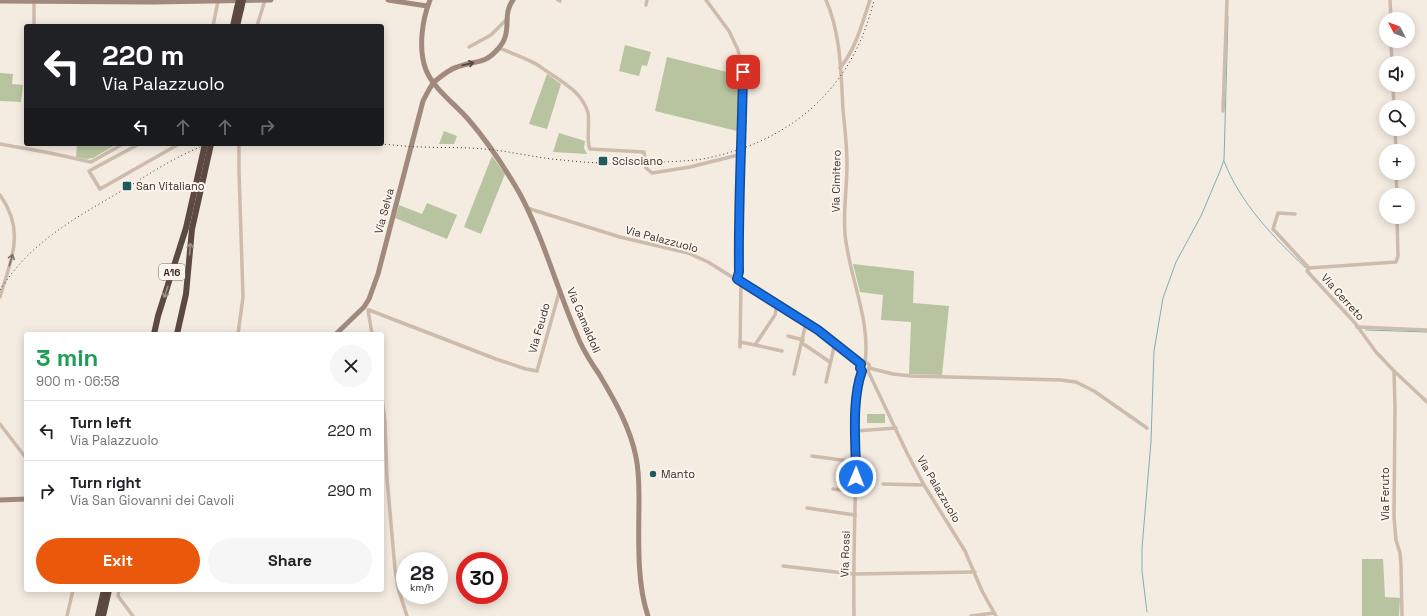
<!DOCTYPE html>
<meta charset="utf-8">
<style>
body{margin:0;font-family:"Space Grotesk",sans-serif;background:#f6f6f6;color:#202124;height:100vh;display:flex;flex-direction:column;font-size:15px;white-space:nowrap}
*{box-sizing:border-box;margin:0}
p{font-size:13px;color:#757577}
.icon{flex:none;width:22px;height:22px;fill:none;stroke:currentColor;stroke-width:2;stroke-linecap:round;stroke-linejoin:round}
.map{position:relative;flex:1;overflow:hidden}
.drawer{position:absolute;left:24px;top:332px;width:360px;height:260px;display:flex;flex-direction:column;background:#fff;border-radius:4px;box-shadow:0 2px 10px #0003}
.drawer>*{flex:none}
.banner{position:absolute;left:24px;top:24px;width:360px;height:122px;border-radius:4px;box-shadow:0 2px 10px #0003;background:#202124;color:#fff;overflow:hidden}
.needle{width:26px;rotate:311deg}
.tools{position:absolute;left:1379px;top:12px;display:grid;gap:8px}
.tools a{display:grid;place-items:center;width:36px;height:36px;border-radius:50%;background:#fff;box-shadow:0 2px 10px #0003;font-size:20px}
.speed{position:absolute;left:396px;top:552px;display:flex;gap:8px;font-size:20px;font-weight:700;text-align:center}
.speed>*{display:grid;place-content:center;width:52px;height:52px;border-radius:50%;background:#fff;box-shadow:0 2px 10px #0003;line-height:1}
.speed small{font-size:10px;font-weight:400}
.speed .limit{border:6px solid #d22;background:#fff;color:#111}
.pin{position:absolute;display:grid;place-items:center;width:34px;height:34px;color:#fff;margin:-17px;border-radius:8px;box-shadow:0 2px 6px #0006}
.me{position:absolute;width:44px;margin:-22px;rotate:1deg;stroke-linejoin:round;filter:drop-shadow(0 0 3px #0008)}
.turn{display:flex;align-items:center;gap:14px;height:84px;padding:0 12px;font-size:18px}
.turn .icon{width:52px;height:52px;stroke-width:2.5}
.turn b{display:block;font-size:28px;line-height:34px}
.lanes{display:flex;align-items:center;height:38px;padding:0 12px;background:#0003;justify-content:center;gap:20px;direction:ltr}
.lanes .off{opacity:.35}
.round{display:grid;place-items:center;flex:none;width:42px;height:42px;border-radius:21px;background:#f6f6f6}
.headline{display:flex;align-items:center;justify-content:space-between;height:68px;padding:0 12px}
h1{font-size:24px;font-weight:800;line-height:30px;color:#1e9e55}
.button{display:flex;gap:8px;margin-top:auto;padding:8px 12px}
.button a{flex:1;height:46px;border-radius:24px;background:#ea580c;color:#fff;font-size:16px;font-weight:800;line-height:46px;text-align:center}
.button a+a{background:#f6f6f6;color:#202124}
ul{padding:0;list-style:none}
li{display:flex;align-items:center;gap:12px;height:60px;padding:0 12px;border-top:1px solid #e0e0e0}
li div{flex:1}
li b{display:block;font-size:15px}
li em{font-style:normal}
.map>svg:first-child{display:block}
</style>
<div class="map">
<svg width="1427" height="616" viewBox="0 0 1427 616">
<rect width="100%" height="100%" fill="#f4ebe1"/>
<g fill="#b8c4a0">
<path d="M 625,45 L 651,52 L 647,66 L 642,65 L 639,76 L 619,71 Z"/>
<path d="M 667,57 L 739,75 L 739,77 L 740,78 L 738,85 L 741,86 L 737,131 L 655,111 Z"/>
<path d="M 0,73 L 13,74 L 12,84 L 23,85 L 21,102 L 0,101 Z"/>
<path d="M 547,74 L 561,84 L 547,129 L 529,124 Z"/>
<path d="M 444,131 L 457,136 L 454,144 L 439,144 Z"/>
<path d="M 559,133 L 585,141 L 584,148 L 587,154 L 553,152 Z"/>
<path d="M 77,144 L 117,144 L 93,158 L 87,159 L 76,157 Z"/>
<path d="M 492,156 L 505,174 L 481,234 L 464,227 Z"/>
<path d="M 427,203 L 457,215 L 447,239 L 395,218 L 399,205 L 422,214 Z"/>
<path d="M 853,264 L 914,271 L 913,303 L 949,306 L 942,375 L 909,374 L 911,322 L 881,320 L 883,295 L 860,292 Z"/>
<rect x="867" y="414" width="18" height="9"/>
<path d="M 1362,559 L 1383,559 L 1385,597 L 1400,598 L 1399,616 L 1362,616 Z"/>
</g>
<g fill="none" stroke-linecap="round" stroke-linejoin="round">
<g stroke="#7fb0b2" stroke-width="1">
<path d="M 1224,161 C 1240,203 1274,238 1306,268"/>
<path d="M 1366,330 L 1427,332"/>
<path d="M 1147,612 L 1142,571 L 1142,548 L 1151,441 L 1154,351 L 1163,298 L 1176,262 L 1201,216 L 1220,171 L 1224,160 L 1228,17"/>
</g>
<g stroke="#cdbbac" stroke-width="3.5">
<path d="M 558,0 L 560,1"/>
<path d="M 706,0 L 729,31 L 738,50 L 743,73 L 742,160 L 739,219 L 739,272 L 737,279"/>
<path d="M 826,0 C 841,34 841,74 843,110 C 845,128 847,147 847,165 C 847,188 843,211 845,234 C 849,277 871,319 865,363"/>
<path d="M 1390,0 L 1391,19"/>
<path d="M 646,5 L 647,0"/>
<path d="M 34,26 L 34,2"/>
<path d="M 213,26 L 218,1"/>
<path d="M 257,26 L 265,0"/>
<path d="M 1391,41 L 1392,63"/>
<path d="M 469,47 L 491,35 L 507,19"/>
<path d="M 499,48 C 509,52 520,56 530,61 C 538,64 544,70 551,74 C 566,84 583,94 588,113 C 590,123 586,143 590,149 L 644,152 L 646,168 L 652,173 L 690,167 L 742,154"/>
<path d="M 840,68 C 856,49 862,23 870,0"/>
<path d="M 1393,85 L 1394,107"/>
<path d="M 1223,111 L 1227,0"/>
<path d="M 1395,129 L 1396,151"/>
<path d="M 0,144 L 50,153 L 91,162 L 123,144"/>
<path d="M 139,144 L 89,171 L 100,189 L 179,144"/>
<path d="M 1396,173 L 1397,195"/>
<path d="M 0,195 C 26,231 11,259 0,297"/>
<path d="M 527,208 L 620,237 L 688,253 L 708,262 L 806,323 L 824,334 L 861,364"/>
<path d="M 1295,214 L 1278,213 L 1273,229 L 1309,268"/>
<path d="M 1309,268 L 1307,271 L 1355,323 L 1376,352 L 1394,371 L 1427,402"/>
<path d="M 1309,268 L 1396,262 L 1398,256 L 1397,217"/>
<path d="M 368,310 L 372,334"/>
<path d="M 369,310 L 496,359 L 526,369 L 537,371 L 559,293 L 560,292"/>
<path d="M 1357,327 L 1427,330"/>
<path d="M 238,334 L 243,297 L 239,171 L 239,144"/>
<path d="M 788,336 L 803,340"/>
<path d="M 740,342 L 755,345 L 775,315 L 777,304"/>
<path d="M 802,343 L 830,362"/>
<path d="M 755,345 L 782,351"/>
<path d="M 740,347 L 741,282"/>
<circle cx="865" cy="367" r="4.5"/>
<path d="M 869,368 L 893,374 L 911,376 L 1061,380 L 1076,382 L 1094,391 L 1147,428"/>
<path d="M 868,371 L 907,453 L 924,485 L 965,551 L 982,591 L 996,616"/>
<path d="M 1394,371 L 1395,407 L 1394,517 L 1396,540 L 1400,553 L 1401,565 L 1402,616"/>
<path d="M 794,374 L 806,323"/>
<path d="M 826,382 L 835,343"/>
<path d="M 382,398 L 385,422 L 387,478 L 395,569 L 398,588 L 407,616"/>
<path d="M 0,424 L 26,458"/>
<path d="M 855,431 L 896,428"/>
<path d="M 812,456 L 856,462"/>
<path d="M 883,484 L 924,485"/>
<path d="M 833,489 L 855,492"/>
<path d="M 807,508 L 855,515"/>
<path d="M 783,566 L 853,574 L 975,572"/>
<path d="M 119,590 L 118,596 L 133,616"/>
<path d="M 67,616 L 73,590"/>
<path d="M 854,616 C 853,565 855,515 856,464 C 856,434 851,400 862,371"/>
<path d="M 971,616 L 994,613"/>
</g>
<g stroke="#a18a7d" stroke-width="5">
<path d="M 388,0 L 427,6"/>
<path d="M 430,0 C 422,20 418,49 426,70 C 433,88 456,105 468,119 C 488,142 505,168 520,194 C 545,241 558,293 580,342 C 585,353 592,364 599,374 C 615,401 630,427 636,457 C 639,471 639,484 639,498 C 639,535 636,581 648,616"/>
<path d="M 0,1 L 152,2 L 271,0"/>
<path d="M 336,334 L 364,307 L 369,299 L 378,274 L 423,101 C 426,95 430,87 434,82 C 440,77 450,69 457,67 C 476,60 484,65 498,49 C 514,31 501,16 513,0"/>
<path d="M 0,500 L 26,499"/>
</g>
<g stroke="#5c4a42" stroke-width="6">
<path d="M 233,26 L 237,8"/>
<path d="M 237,26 L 241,9"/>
<path d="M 154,334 L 158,316 L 186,228 L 205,144"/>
<path d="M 177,334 L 186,294 L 192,229 L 211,144"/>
<path d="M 98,616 L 104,590"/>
<path d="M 103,616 L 109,590"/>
</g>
<g stroke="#3b302b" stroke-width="1" stroke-dasharray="1 3" stroke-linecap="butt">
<path d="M 381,144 C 395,145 409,147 424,147 C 444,148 464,147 484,149 C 510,151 536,158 562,160 C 596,164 630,164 664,162 C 680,161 697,161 712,157 C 797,138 854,84 874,0"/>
<path d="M 0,290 C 31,241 77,217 125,189 C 152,172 178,155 208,144"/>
</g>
<g stroke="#5c4a42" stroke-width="6">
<path d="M 237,8 L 239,0"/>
<path d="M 241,9 L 243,0"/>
</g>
</g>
<defs><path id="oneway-shaft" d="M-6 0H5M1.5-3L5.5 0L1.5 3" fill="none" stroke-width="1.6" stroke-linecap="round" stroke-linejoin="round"/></defs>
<use stroke="#544640" href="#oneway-shaft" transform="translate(468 64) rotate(-13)"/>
<g stroke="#9c8e87">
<use href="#oneway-shaft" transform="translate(190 249) rotate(-85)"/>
<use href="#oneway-shaft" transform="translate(166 292) rotate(108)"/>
</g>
<use stroke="#7d6f65" href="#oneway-shaft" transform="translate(11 260) rotate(-73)"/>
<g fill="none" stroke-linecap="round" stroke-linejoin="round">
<defs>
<path id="route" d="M 743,72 C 742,139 738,205 739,272 L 737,279 L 818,330 L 861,364 L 860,368 L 862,371 C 851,401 856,444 856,477"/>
</defs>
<use href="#route" stroke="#114b97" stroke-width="10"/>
<use href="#route" stroke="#1a73e8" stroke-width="7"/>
</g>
<g fill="#1f5a5e" stroke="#fbf5ee" stroke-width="1.5">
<rect x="598" y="156" width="10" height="10" rx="2"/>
<rect x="122" y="181" width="10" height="10" rx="2"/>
<circle cx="653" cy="474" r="4"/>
</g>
<g text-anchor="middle" stroke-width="4" stroke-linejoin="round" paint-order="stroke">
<rect fill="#fbf5ee" stroke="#756b66" stroke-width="1" x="159" y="264" width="26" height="16" rx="3"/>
<g font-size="10" font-weight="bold" fill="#3b302b">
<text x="172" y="276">A16</text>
</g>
<g font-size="11" fill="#3b302b" stroke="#fbf5ee" text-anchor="start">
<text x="612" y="165">Scisciano</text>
<text x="136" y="190">San Vitaliano</text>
<text x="661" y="478">Manto</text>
</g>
<g font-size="11" fill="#3b302b" stroke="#fbf5ee">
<text transform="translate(836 181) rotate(-89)" y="4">Via Cimitero</text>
<text transform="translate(384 211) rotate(-75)" y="4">Via Selva</text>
<text transform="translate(662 239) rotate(15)" y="4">Via Palazzuolo</text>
<text transform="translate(1343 297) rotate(48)" y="4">Via Cerreto</text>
<text transform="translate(584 320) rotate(67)" y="4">Via Camaldoli</text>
<text transform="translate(539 328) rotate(-74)" y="4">Via Feudo</text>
<text transform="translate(939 489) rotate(60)" y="4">Via Palazzuolo</text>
<text transform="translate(1385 494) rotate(-90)" y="4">Via Feruto</text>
<text transform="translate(845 554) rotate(-88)" y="4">Via Rossi</text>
</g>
</g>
</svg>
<div class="tools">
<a><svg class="needle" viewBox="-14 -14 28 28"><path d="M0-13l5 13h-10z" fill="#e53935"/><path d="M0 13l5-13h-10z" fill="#757577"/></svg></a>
<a><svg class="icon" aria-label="sound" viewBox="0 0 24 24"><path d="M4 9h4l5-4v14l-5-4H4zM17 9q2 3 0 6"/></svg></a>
<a><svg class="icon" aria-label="search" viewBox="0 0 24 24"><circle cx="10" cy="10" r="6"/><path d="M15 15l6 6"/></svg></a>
<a>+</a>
<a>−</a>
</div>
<div class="speed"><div>28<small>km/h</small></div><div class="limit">30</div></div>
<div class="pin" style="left:743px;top:72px;background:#d93025"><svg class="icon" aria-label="arrive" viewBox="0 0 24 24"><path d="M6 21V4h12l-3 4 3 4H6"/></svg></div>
<svg class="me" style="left:856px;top:477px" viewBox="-20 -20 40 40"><circle r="17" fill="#1a73e8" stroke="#fff" stroke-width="3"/><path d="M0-11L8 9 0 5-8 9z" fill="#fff"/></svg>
<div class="banner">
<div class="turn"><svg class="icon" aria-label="left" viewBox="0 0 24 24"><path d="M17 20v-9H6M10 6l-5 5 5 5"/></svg><div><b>220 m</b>Via Palazzuolo</div></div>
<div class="lanes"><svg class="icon" aria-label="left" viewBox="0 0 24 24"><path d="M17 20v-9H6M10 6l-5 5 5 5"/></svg><svg class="icon off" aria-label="ahead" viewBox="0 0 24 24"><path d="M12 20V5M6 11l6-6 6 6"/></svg><svg class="icon off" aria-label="ahead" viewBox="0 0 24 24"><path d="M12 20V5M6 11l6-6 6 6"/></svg><svg class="icon off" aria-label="right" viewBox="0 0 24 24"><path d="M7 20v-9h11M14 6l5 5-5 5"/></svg></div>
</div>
<section class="drawer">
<div class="headline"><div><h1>3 min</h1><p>900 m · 06:58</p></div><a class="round"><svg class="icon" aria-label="close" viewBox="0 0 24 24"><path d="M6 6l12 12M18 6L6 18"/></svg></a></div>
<ul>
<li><svg class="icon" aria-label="left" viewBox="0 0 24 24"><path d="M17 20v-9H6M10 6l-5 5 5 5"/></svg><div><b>Turn left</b><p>Via Palazzuolo</p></div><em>220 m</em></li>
<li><svg class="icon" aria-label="right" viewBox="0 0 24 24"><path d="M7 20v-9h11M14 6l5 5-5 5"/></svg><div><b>Turn right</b><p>Via San Giovanni dei Cavoli</p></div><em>290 m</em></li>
</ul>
<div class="button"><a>Exit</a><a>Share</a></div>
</section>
</div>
